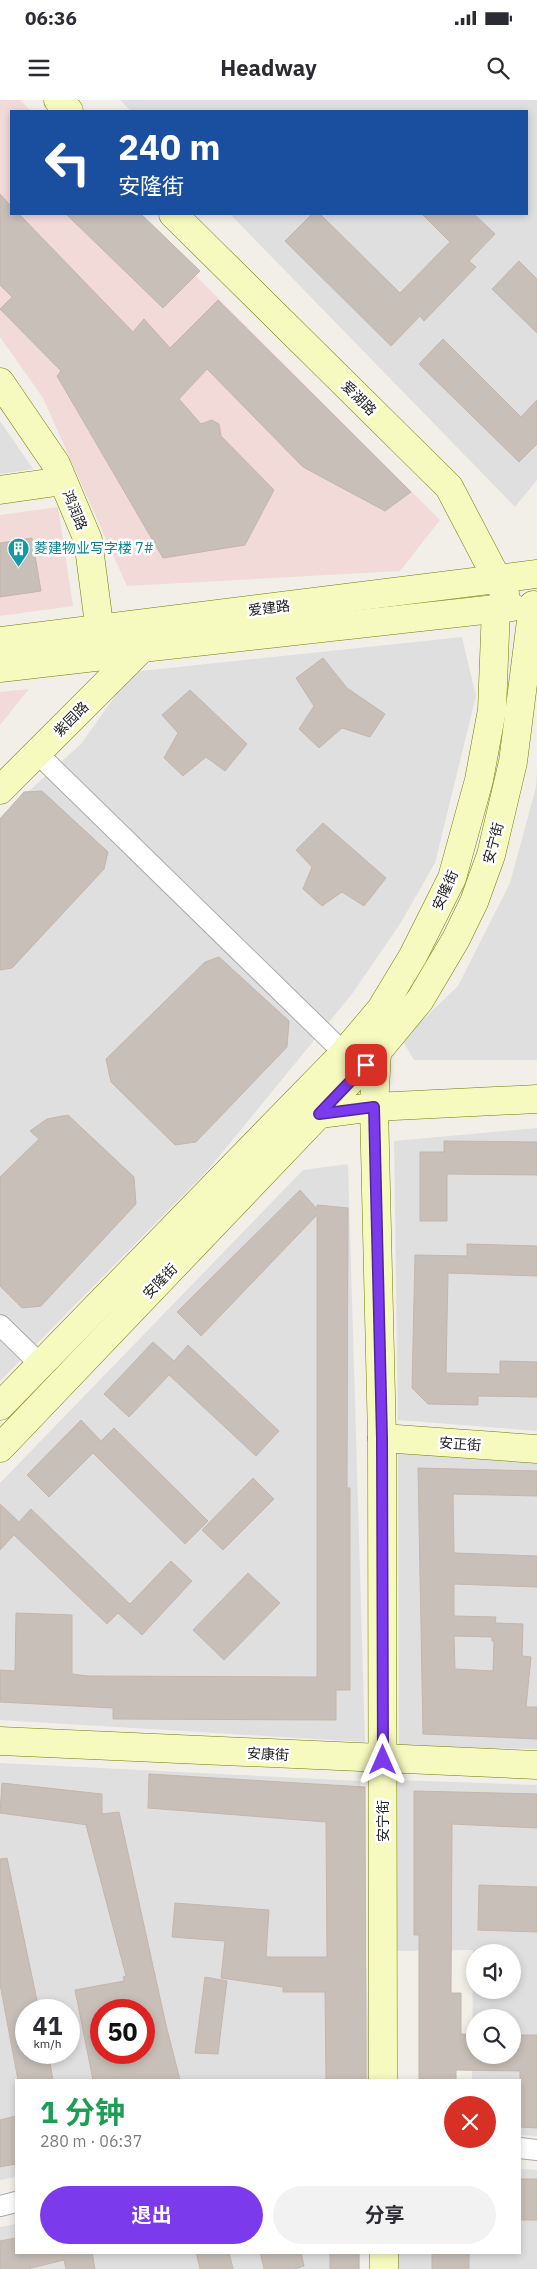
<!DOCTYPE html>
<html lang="zh">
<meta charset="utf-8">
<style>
body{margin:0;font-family:"IBM Plex Sans","Noto Sans SC",sans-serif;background:#f2f2f3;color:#2b2b33;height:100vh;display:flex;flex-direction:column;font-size:19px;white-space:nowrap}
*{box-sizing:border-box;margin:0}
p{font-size:16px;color:#7c7c81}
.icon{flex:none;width:28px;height:28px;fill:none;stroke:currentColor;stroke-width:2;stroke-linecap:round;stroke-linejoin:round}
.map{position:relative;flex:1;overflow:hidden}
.panel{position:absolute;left:15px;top:1979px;width:506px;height:175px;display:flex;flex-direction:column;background:#fff;border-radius:0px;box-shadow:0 2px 8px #0003}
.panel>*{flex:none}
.hud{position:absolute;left:10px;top:10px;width:518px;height:105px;border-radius:0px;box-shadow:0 2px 8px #0003;background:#1a4fa0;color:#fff;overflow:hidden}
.fabs{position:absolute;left:466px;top:1844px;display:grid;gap:10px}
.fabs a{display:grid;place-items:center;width:55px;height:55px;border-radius:50%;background:#fff;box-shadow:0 2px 8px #0003;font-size:25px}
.speed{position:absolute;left:15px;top:1899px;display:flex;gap:10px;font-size:25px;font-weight:700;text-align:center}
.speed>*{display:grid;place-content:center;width:65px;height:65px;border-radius:50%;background:#fff;box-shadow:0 2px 8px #0003;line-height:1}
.speed small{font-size:12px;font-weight:400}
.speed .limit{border:8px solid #d22;background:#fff;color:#111}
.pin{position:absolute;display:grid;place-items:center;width:42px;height:42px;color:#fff;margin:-21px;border-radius:10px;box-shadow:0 2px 8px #0006}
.me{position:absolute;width:55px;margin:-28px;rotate:0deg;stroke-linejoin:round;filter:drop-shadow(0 0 4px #0008)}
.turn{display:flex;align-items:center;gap:18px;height:105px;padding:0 25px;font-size:22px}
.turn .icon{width:65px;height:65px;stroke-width:2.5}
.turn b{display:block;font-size:35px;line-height:42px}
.round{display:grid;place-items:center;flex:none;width:52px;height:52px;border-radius:26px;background:#f2f2f3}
.head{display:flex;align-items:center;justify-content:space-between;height:85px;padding:0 25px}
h1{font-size:30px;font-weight:700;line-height:38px;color:#1e9e55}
.button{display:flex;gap:10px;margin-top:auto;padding:10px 25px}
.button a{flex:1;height:58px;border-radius:30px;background:#7c3aed;color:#fff;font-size:20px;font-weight:700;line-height:58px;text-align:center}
.button a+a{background:#f2f2f3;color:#2b2b33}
.status{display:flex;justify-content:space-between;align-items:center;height:35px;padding:0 25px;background:#fff;direction:ltr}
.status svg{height:14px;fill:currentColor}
header{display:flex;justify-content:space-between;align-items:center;height:65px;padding:0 25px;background:#fff;font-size:22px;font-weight:700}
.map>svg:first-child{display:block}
</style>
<div class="status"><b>06:36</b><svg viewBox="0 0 49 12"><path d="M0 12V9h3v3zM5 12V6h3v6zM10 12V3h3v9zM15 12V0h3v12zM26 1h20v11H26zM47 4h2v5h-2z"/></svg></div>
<header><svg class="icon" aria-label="menu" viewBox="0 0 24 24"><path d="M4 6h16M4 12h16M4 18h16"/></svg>Headway<svg class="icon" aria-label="search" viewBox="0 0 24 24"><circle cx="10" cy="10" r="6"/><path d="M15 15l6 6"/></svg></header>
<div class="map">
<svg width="537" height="2169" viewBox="0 0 537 2169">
<rect width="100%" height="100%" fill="#f2efe9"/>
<g fill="#e0dfdf" fill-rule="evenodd">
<path d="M 120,0 L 537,0 L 537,380 L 515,407 L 230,114 L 526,114 L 526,11 L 131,11 Z"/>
<path d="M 0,321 L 33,369 L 0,374 Z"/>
<path d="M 462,537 L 476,596 L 435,763 L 400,824 L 352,894 L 207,1071 L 0,1281 L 0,717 L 81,644 L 132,572 Z"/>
<path d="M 537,671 L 537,960 L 414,960 L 402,940 L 458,886 L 510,783 L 536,687 Z"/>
<path d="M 537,1028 L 537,1331 L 398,1320 L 394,1041 Z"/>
<path d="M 348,1064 L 365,1642 L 0,1620 L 0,1383 L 303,1070 Z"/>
<path d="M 398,1353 L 537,1362 L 537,1649 L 399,1646 Z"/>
<path d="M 0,1663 L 360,1681 L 370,1980 L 16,1980 L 16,2077 L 0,2080 ZM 26,1910 L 69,1910 L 69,1952 L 26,1952 ZM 101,1910 L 144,1910 L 144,1952 L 101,1952 Z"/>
<path d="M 395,1680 L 537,1685 L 537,2036 L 520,2035 L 520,1980 L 472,1980 L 473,1850 L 397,1851 ZM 475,1852 L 512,1852 L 512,1890 L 475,1890 ZM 475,1918 L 512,1918 L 512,1955 L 475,1955 Z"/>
<path d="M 520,2069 L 537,2070 L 537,2169 L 397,2169 L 397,2153 L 520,2152 Z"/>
<path d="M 16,2124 L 16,2152 L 360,2152 L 360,2169 L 0,2169 L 0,2127 Z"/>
</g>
<g fill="#f2dad9">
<path d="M 0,0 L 20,0 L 31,11 L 11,11 L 11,114 L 134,114 L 440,420 L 400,471 L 127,486 L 43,298 L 0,237 Z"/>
<path d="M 58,407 L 73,506 L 0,516 L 0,415 Z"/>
<path d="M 29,589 L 0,625 L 0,592 Z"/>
</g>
<g fill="#c7bfb8" stroke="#c4b6ab" fill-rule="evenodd">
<path d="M 0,94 L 11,106 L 11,114 L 19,114 L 133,232 L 144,219 L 170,248 L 218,200 L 411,392 L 385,411 L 303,367 L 207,269 L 179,299 L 201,324 L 212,320 L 219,324 L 221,336 L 274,390 L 245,445 L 163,458 L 57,276 L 61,271 L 0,209 L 12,197 L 0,185 Z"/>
<path d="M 66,114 L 141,114 L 200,171 L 163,208 Z"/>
<path d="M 312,114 L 320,114 L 400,193 L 450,142 L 422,114 L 474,114 L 495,134 L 469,161 L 476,167 L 424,221 L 420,216 L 391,246 L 285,141 Z"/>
<path d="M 519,161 L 537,179 L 537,233 L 492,189 Z"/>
<path d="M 443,239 L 521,317 L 537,300 L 537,344 L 519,362 L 419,264 Z"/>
<path d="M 32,438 L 41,491 L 0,497 L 0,443 Z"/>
<path d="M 323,558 L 347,588 L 385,614 L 370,637 L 342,628 L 319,648 L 299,629 L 314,606 L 296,578 Z"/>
<path d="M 190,590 L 247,644 L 225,671 L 206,657 L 183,676 L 164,658 L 178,633 L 162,615 Z"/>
<path d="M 42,691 L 108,752 L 104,769 L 12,868 L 0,870 L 0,719 L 24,692 Z"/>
<path d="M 323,723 L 386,778 L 364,806 L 342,792 L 322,806 L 303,789 L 312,767 L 296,750 Z"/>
<path d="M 219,857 L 289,921 L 287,947 L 196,1042 L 175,1045 L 111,982 L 106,959 L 205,862 Z"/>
<path d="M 68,1015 L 134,1077 L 136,1104 L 41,1206 L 22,1208 L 0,1186 L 0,1077 L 39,1039 L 30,1031 L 47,1019 Z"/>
<path d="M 444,1041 L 537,1042 L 537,1075 L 447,1074 L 447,1121 L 420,1121 L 420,1052 L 444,1052 Z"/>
<path d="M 300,1090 L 317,1109 L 317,1105 L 348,1108 L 347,1388 L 350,1388 L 350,1590 L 336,1590 L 336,1620 L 113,1619 L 113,1608 L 0,1602 L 0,1570 L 15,1571 L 16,1513 L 72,1515 L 72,1574 L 88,1576 L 317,1577 L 317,1115 L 201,1236 L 177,1212 Z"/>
<path d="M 467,1144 L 537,1146 L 537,1176 L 448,1173 L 446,1273 L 500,1274 L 500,1261 L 537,1262 L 537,1297 L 478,1296 L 478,1305 L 428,1304 L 412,1288 L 415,1155 L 467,1156 Z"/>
<path d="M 153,1242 L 174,1261 L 188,1245 L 279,1331 L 256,1356 L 169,1275 L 129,1317 L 104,1294 Z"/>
<path d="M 81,1320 L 101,1341 L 114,1328 L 208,1421 L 185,1444 L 93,1353 L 49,1397 L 27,1375 Z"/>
<path d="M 418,1368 L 537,1371 L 537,1396 L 453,1394 L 454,1453 L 537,1456 L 537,1487 L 454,1484 L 454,1516 L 496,1517 L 495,1523 L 523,1524 L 522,1556 L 531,1557 L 526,1607 L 537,1607 L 537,1639 L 423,1634 ZM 454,1536 L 492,1537 L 492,1541 L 494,1541 L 493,1571 L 455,1569 Z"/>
<path d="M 253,1378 L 274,1399 L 223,1450 L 202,1430 Z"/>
<path d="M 0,1404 L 19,1422 L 31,1409 L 130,1504 L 171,1461 L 192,1481 L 142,1535 L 118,1513 L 107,1524 L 14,1435 L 0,1450 Z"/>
<path d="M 248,1473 L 280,1503 L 224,1560 L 193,1530 Z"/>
<path d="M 149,1674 L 365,1687 L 366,1980 L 326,1980 L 325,1892 L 283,1892 L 283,1887 L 221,1878 L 225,1841 L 172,1837 L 175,1803 L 269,1810 L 266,1857 L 327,1857 L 326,1722 L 148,1708 Z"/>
<path d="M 2,1683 L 102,1694 L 102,1714 L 119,1712 L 166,1925 L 180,1980 L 93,1980 L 75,1890 L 124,1881 L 123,1877 L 126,1876 L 86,1725 L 88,1725 L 0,1713 ZM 101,1910 L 144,1910 L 144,1952 L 101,1952 Z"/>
<path d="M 414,1691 L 537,1694 L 537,1728 L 452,1724 L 451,1893 L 461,1893 L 461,1934 L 475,1934 L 475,1955 L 512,1955 L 512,1935 L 537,1935 L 537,2028 L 520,2027 L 520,1971 L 456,1970 L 456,1980 L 419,1980 L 419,1835 L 414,1835 Z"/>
<path d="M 7,1758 L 39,1910 L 26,1910 L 26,1952 L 48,1952 L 53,1980 L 18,1980 L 0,1884 L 0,1759 Z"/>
<path d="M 479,1785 L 537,1787 L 537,1832 L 478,1830 Z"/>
<path d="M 205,1877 L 227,1881 L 218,1954 L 195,1953 Z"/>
<path d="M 16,2016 L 16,2064 L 0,2067 L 0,2020 Z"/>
<rect x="520" y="2079" width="17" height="41"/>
<path d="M 16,2138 L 16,2152 L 92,2152 L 95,2169 L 66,2169 L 64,2160 L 27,2169 L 0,2169 L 0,2141 Z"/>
<path d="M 196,2152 L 229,2152 L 233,2169 L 200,2169 Z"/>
<path d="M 260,2152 L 301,2152 L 304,2166 L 294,2169 L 264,2169 Z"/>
<rect x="330" y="2152" width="29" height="17"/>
<rect x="432" y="2152" width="37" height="17"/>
</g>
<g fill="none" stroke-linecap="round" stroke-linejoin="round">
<defs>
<g id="street">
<path d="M 37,653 L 344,953"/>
<path d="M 0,1225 L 40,1264"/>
<path d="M 520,2048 L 537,2050"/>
<path d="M 0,2106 L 16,2102"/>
</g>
<g id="secondary">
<path d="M 58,0 L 69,11"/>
<path d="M 173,114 L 449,387 L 505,494"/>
<path d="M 0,282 L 56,364 L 88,440 L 102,547"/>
<path d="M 0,390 L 63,381"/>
<path d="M 0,541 L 537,474"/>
<path d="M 0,568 L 104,556 L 142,548 L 512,507"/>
<path d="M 0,690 L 142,548"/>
<path d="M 377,952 L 374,1007 L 382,1338 L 383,1980"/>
<path d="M 312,1015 L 374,1007 L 537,999"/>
<path d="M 0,1306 L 344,953 L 381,909 L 413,856 L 452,778 L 479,680 L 492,610 L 496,508"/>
<path d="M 382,1338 L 537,1349"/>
<path d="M 0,1348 L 319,1014 L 377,952 L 420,900 L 456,839 L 474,802 L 491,755 L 513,662 L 533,505"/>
<path d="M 0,1641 L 537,1665"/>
<path d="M 384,2152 L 384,2169"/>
</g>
</defs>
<use href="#street" stroke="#a9a9a9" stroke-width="22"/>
<use href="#secondary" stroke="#707d05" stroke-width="29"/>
<use href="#street" stroke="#fff" stroke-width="20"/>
<use href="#secondary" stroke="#f7fabf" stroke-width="28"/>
</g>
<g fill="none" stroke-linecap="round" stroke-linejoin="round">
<defs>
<path id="route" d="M 366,965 L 319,1014 L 374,1007 L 382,1338 L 383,1660"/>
</defs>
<use href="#route" stroke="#51269a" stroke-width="12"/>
<use href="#route" stroke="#7c3aed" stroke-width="9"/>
</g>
<defs>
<symbol id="building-pin" viewBox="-11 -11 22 30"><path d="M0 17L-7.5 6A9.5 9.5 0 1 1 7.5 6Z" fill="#0f9aa8" stroke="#fff"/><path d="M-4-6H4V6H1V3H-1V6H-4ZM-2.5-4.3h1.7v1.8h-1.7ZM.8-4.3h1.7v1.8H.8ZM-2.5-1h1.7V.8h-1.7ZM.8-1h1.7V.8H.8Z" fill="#fff"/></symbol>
</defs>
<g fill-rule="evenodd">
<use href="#building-pin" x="6" y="436" width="25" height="34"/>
</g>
<g text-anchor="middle" stroke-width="5" stroke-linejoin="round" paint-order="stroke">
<g font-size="14" fill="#222" stroke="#fff">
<text transform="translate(359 298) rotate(45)" y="5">爱湖路</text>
<text transform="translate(75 410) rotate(68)" y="5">鸿润路</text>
<text transform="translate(269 508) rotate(-7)" y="5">爱建路</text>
<text transform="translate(71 619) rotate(-45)" y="5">紫园路</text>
<text transform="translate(493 743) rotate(-75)" y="5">安宁街</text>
<text transform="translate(445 790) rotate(-66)" y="5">安隆街</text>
<text transform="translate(160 1181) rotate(-46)" y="5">安隆街</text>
<text transform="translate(460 1344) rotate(4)" y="5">安正街</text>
<text transform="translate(268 1654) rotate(3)" y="5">安康街</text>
<text transform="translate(383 1721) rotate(-90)" y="5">安宁街</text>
</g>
<g font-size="14" fill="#0d838f" stroke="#fff" text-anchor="start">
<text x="34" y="453">菱建物业写字楼 7#</text>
</g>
</g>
</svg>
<div class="fabs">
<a><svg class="icon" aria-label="sound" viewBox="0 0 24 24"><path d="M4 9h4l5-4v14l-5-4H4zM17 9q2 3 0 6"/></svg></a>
<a><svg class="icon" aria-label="search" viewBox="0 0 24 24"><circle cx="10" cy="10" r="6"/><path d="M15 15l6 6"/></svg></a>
</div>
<div class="speed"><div>41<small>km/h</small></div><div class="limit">50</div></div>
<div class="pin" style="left:366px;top:965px;background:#d93025"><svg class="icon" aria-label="arrive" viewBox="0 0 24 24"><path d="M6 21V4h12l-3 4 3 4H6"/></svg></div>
<svg class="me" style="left:383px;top:1660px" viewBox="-20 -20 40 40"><path d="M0-17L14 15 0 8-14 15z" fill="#7c3aed" stroke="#fff" stroke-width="4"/></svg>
<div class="hud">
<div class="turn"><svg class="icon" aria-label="left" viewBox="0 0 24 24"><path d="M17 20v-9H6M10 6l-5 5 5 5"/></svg><div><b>240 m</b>安隆街</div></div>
</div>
<section class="panel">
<div class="head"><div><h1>1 分钟</h1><p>280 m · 06:37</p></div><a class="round" style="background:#d93025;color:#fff"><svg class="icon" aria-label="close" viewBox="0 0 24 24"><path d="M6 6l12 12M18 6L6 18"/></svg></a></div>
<div class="button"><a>退出</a><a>分享</a></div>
</section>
</div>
